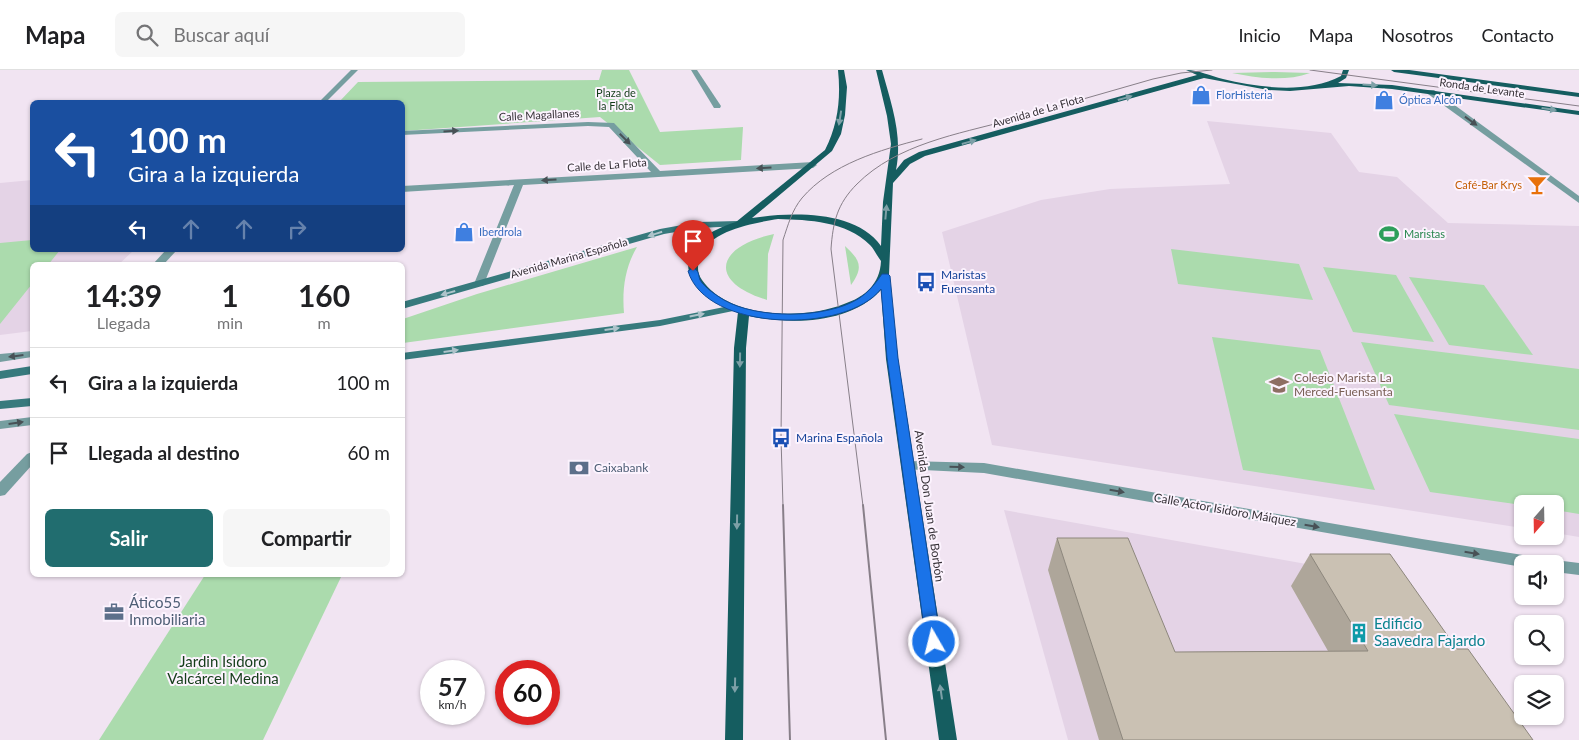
<!DOCTYPE html>
<html lang="es">
<meta charset="utf-8">
<style>
body{margin:0;font-family:Lato,sans-serif;background:#f6f6f6;color:#202124;height:100vh;display:flex;flex-direction:column;font-size:19px;white-space:nowrap}
*{box-sizing:border-box;margin:0}
p{font-size:16px;color:#757577}
.icon{flex:none;width:28px;height:28px;fill:none;stroke:currentColor;stroke-width:2;stroke-linecap:round;stroke-linejoin:round}
.map{position:relative;flex:1;overflow:hidden}
.side{position:absolute;left:30px;top:192px;width:375px;height:315px;display:flex;flex-direction:column;background:#fff;border-radius:8px;box-shadow:0 1px 4px #0004}
.side>*{flex:none}
.hud{position:absolute;left:30px;top:30px;width:375px;height:152px;border-radius:8px;box-shadow:0 1px 4px #0004;background:#1a4fa0;color:#fff;overflow:hidden}
.needle{width:32px;rotate:200deg}
.tools{position:absolute;left:1514px;top:425px;display:grid;gap:10px}
.tools a{display:grid;place-items:center;width:50px;height:50px;border-radius:8px;background:#fff;box-shadow:0 1px 4px #0004;font-size:25px}
.speed{position:absolute;left:420px;top:590px;display:flex;gap:10px;font-size:25px;font-weight:700;text-align:center}
.speed>*{display:grid;place-content:center;width:65px;height:65px;border-radius:50%;background:#fff;box-shadow:0 1px 4px #0004;line-height:1}
.speed small{font-size:12px;font-weight:400}
.speed .limit{border:8px solid #d22;background:#fff;color:#111}
.pin{position:absolute;display:grid;place-items:center;width:42px;height:42px;color:#fff;margin:-51px -21px;border-radius:50% 50% 50% 0;rotate:-45deg;box-shadow:0 0 5px #0007}
.pin .icon{rotate:45deg}
.me{position:absolute;width:55px;margin:-28px;rotate:352deg;stroke-linejoin:round;filter:drop-shadow(0 0 4px #0008)}
.turn{display:flex;align-items:center;gap:18px;height:105px;padding:0 15px;font-size:22px}
.turn .icon{width:65px;height:65px;stroke-width:2.5}
.turn b{display:block;font-size:35px;line-height:42px}
.lanes{display:flex;align-items:center;height:48px;padding:0 15px;background:#0003;justify-content:center;gap:25px;direction:ltr}
.lanes .off{opacity:.35}
.eta{display:flex;justify-content:space-evenly;align-items:center;height:85px;text-align:center}
.eta b{font-size:30px;font-weight:700;line-height:35px}
.button{display:flex;gap:10px;margin-top:auto;padding:10px 15px}
.button a{flex:1;height:58px;border-radius:8px;background:#216d6f;color:#fff;font-size:20px;font-weight:700;line-height:58px;text-align:center}
.button a+a{background:#f6f6f6;color:#202124}
ul{padding:0;list-style:none}
li{display:flex;align-items:center;gap:15px;height:70px;padding:0 15px;border-top:1px solid #e0e0e0}
li div{flex:1}
li b{display:block;font-size:19px}
li em{font-style:normal}
header{display:flex;align-items:center;gap:30px;box-sizing:border-box;height:70px;padding:0 25px;background:#fff;border-bottom:1px solid #e0e0e0}
header strong{font-size:24px}
nav{display:flex;gap:28px;margin-inline-start:auto;font-size:18px}
.search{width:350px;height:45px;background:#f6f6f6;display:flex;align-items:center;gap:12px;box-sizing:border-box;padding:0 18px;border-radius:8px;color:#757577;font-size:19px}
.map>svg:first-child{display:block}
</style>
<header>
<strong>Mapa</strong>
<div class="search"><svg class="icon" aria-label="search" viewBox="0 0 24 24"><circle cx="10" cy="10" r="6"/><path d="M15 15l6 6"/></svg>Buscar aquí</div>
<nav><a>Inicio</a><a>Mapa</a><a>Nosotros</a><a>Contacto</a></nav>
</header>
<div class="map">
<svg width="1579" height="670" viewBox="0 0 1579 670">
<rect width="100%" height="100%" fill="#f1e4f2"/>
<g fill="#e4d3e6">
<path d="M 1207,51 L 1331,63 L 1359,102 L 1397,107 L 1448,153 L 1579,156 L 1579,467 L 1555,463 L 1555,434 L 1522,434 L 1522,458 L 992,375 L 942,162 L 1041,130 L 1110,119 L 1230,114 Z"/>
<path d="M 32,110 L 32,180 L 134,180 L 118,195 L 32,195 L 32,261 L 0,265 L 0,113 Z"/>
<path d="M 1004,440 L 1390,509 L 1504,670 L 1068,670 Z"/>
</g>
<g fill="#abdbad">
<path d="M 602,0 L 629,0 L 660,62 L 743,57 L 741,90 L 660,95 L 600,47 L 403,61 L 402,32 L 339,32 L 358,12 L 599,10 Z"/>
<path d="M 1275,2 L 1310,3 C 1285,12 1257,8 1232,3 Z"/>
<path d="M 774,164 L 768,184 L 767,230 C 706,211 717,176 774,164 Z"/>
<path d="M 32,170 L 32,180 L 60,180 L 48,195 L 32,195 L 32,214 L 0,254 L 0,173 Z"/>
<path d="M 845,176 C 860,190 864,197 851,215 Z"/>
<path d="M 637,177 C 625,197 622,220 624,243 L 403,273 L 403,249 L 477,224 Z"/>
<path d="M 1171,179 L 1299,194 L 1313,230 L 1178,214 Z"/>
<path d="M 1323,197 L 1396,205 L 1434,272 L 1353,262 Z"/>
<path d="M 1409,207 L 1484,215 L 1533,285 L 1449,275 Z"/>
<path d="M 1212,267 L 1320,280 L 1375,420 L 1243,400 Z"/>
<path d="M 1361,272 L 1579,299 L 1579,360 L 1389,335 Z"/>
<path d="M 1394,344 L 1579,369 L 1579,444 L 1555,440 L 1555,434 L 1522,434 L 1522,435 L 1430,422 Z"/>
<path d="M 205,505 L 342,505 L 263,670 L 99,670 Z"/>
</g>
<g fill="none" stroke-linecap="round" stroke-linejoin="round">
<g fill="#769ea0" fill-rule="evenodd">
<path d="M 351,0 L 358,0 L 326,32 L 319,32 Z"/>
<path d="M 691,0 L 697,0 L 721,36 L 720,38 L 714,38 Z"/>
<path d="M 1428,20 L 1434,20 L 1579,126 L 1579,133 L 1428,24 Z"/>
<path d="M 588,52 L 614,53 L 660,101 L 813,92 L 817,95 L 813,98 L 523,115 L 484,214 L 483,216 L 475,216 L 474,214 L 514,115 L 402,122 L 402,116 L 651,102 L 609,57 L 588,56 L 402,65 L 402,61 Z"/>
<path d="M 166,180 L 177,180 L 163,195 L 152,195 Z"/>
<path d="M 32,281 L 32,287 L 0,292 L 0,284 Z"/>
<path d="M 32,347 L 32,355 L 0,359 L 0,351 Z"/>
<path d="M 32,382 L 32,395 L 5,425 L 0,426 L 0,412 L 27,384 Z"/>
<path d="M 908,391 L 984,393 L 1422,469 L 1542,488 L 1547,490 L 1549,493 L 1555,490 L 1579,493 L 1579,505 L 1555,502 L 1555,494 L 1522,494 L 1522,497 L 984,403 L 903,399 L 901,396 L 903,393 Z"/>
</g>
<g fill="#377a7d" fill-rule="evenodd">
<path d="M 738,151 L 743,154 L 741,156 L 699,158 L 664,164 L 402,239 L 402,232 L 660,159 L 699,152 Z"/>
<path d="M 734,235 L 739,238 L 738,240 L 660,256 L 402,290 L 402,283 L 660,250 Z"/>
<path d="M 32,296 L 32,304 L 0,309 L 0,301 Z"/>
<path d="M 32,328 L 32,336 L 0,339 L 0,331 Z"/>
</g>
<g fill="#155d60" fill-rule="evenodd">
<path d="M 838,0 L 844,0 L 847,17 L 845,45 L 841,64 L 832,81 L 752,148 C 791,142 856,140 881,176 L 883,132 L 891,74 L 887,46 L 876,0 L 882,0 C 891,33 903,65 896,100 L 904,90 L 919,82 L 1197,5 L 1186,0 C 1199,0 1210,6 1223,9 C 1261,18 1306,24 1341,6 L 1343,0 L 1349,0 L 1346,8 L 1338,13 L 1392,15 L 1579,41 L 1579,45 L 1392,19 L 1349,16 L 1290,21 L 1268,20 L 1204,8 L 925,86 L 910,94 L 893,113 L 889,204 L 898,289 L 957,670 L 939,670 L 886,289 L 881,220 C 850,254 791,255 749,246 L 746,278 L 743,670 L 725,670 L 734,278 L 738,242 C 676,221 668,173 736,152 L 825,80 C 838,55 841,28 838,0 ZM 778,149 C 809,150 846,151 870,175 C 874,179 877,186 881,191 C 880,214 865,227 844,234 C 804,250 729,249 702,210 C 697,203 697,196 700,188 C 708,160 754,153 778,149 Z"/>
<path d="M 1391,0 L 1409,0 L 1579,23 L 1579,27 L 1394,2 Z"/>
</g>
<g stroke="#887f89" stroke-width="1">
<path d="M 1310,0 L 1579,36"/>
<path d="M 783,436 L 781,368 L 783,170 C 788,155 792,140 802,128 C 831,94 880,80 922,69"/>
<path d="M 863,436 L 831,179 C 833,152 837,134 857,114 C 897,74 958,64 1010,50 C 1058,36 1105,23 1153,9 L 1181,3 L 1212,0"/>
</g>
<g stroke="#887f89" stroke-width="2">
<path d="M 783,435 L 790,670"/>
<path d="M 863,435 L 886,670"/>
</g>
</g>
<path fill="#aea69a" d="M 1057,468 L 1175,582 L 1328,581 L 1291,516 L 1310,484 L 1457,579 L 1533,670 L 1099,670 L 1048,500 Z"/>
<path fill="#cac1b3" stroke="#8d877d" d="M 1057,468 L 1128,468 L 1175,582 L 1368,581 L 1310,484 L 1390,484 L 1457,579 L 1468,579 L 1533,670 L 1123,670 Z"/>
<defs><path id="oneway-solid" d="M-6-.8H1V-3.2L6.5 0L1 3.2V.8H-6Z" transform="scale(1.25)"/></defs>
<g fill="#7da0a7">
<use href="#oneway-solid" transform="translate(1370 15) rotate(3)"/>
<use href="#oneway-solid" transform="translate(1125 28) rotate(-16)"/>
<use href="#oneway-solid" transform="translate(1549 39) rotate(8)"/>
<use href="#oneway-solid" transform="translate(840 48) rotate(99)"/>
<use href="#oneway-solid" transform="translate(969 72) rotate(-16)"/>
<use href="#oneway-solid" transform="translate(886 142) rotate(-85)"/>
<use href="#oneway-solid" transform="translate(740 290) rotate(91)"/>
<use href="#oneway-solid" transform="translate(737 452) rotate(91)"/>
<use href="#oneway-solid" transform="translate(735 615) rotate(91)"/>
<use href="#oneway-solid" transform="translate(941 622) rotate(-98)"/>
</g>
<g fill="#485156">
<use href="#oneway-solid" transform="translate(1471 51) rotate(36)"/>
<use href="#oneway-solid" transform="translate(451 61) rotate(-3)"/>
<use href="#oneway-solid" transform="translate(625 69) rotate(45)"/>
<use href="#oneway-solid" transform="translate(764 98) rotate(177)"/>
<use href="#oneway-solid" transform="translate(549 110) rotate(176)"/>
<use href="#oneway-solid" transform="translate(16 286) rotate(173)"/>
<use href="#oneway-solid" transform="translate(16 353) rotate(-8)"/>
<use href="#oneway-solid" transform="translate(957 397) rotate(2)"/>
<use href="#oneway-solid" transform="translate(1117 421) rotate(10)"/>
<use href="#oneway-solid" transform="translate(1312 456) rotate(10)"/>
<use href="#oneway-solid" transform="translate(1472 483) rotate(9)"/>
</g>
<g fill="#adc3ca">
<use href="#oneway-solid" transform="translate(655 164) rotate(163)"/>
<use href="#oneway-solid" transform="translate(448 223) rotate(164)"/>
<use href="#oneway-solid" transform="translate(697 245) rotate(-11)"/>
<use href="#oneway-solid" transform="translate(612 259) rotate(-8)"/>
<use href="#oneway-solid" transform="translate(451 281) rotate(-8)"/>
</g>
<path fill="#1a73e8" stroke="#114b97" d="M 693,198 C 699,200 698,204 700,210 C 705,218 716,225 724,230 C 757,249 825,249 858,229 C 869,222 875,214 882,204 L 888,204 L 890,206 L 898,288 L 941,572 L 939,577 L 934,578 L 928,577 L 926,572 L 887,288 L 881,219 C 846,264 706,262 688,201 Z"/>
<defs>
<symbol id="shop-bare" viewBox="-9 -9 18 18"><path d="M-5-2.5h2.3a2.7 3.5 0 0 1 5.4 0H5L5.5 6h-11ZM-1.5-2.5h3a1.5 2.3 0 0 0-3 0Z" fill="#3f7fe0" stroke="#fcf3fe" stroke-width="2.5" paint-order="stroke"/></symbol>
<symbol id="bar-bare" viewBox="-9 -9 18 18"><path d="M-6-5H6L.8 .8V4.5H3.5V6h-7V4.5H-.8V.8Z" fill="#e8710a" stroke="#fcf3fe" stroke-width="2.5" paint-order="stroke"/></symbol>
<symbol id="stadium-bare" viewBox="-9 -9 18 18"><path d="M0-5a6.5 5 0 1 0 0 10a6.5 5 0 1 0 0-10ZM-3.5-1.8h7v3.6h-7Z" fill="#2e9e5b" stroke="#fcf3fe" stroke-width="2.5" paint-order="stroke"/></symbol>
<symbol id="bus-bare" viewBox="-9 -9 18 18"><path d="M-5-6H5V4H4V6H2V4H-2V6H-4V4H-5ZM-3.5-4V0h7V-4ZM-3.5 1.2v1.5H-2V1.2ZM2 1.2v1.5H3.5V1.2Z" fill="#1a4fb4" stroke="#fcf3fe" stroke-width="2.5" paint-order="stroke"/></symbol>
<symbol id="school-bare" viewBox="-9 -9 18 18"><path d="M0-5L7-2L0 1L-7-2ZM-4 1L0 2.5L4 1V4Q0 6-4 4Z" fill="#8d6e63" stroke="#fcf3fe" stroke-width="2.5" paint-order="stroke"/></symbol>
<symbol id="bank-bare" viewBox="-9 -9 18 18"><path d="M-6-4H6V4H-6ZM0-2.3a2.3 2.3 0 1 0 0 4.6a2.3 2.3 0 1 0 0-4.6Z" fill="#5c6f8a" stroke="#fcf3fe" stroke-width="2.5" paint-order="stroke"/></symbol>
<symbol id="office-bare" viewBox="-9 -9 18 18"><path d="M-6-3h4V-5.5h4V-3h4V5H-6ZM-1-4.5V-3h2v-1.5ZM-6 0V1H6V0Z" fill="#5c6f8a" stroke="#fcf3fe" stroke-width="2.5" paint-order="stroke"/></symbol>
<symbol id="building-bare" viewBox="-9 -9 18 18"><path d="M-4-6H4V6H1V3H-1V6H-4ZM-2.5-4.3h1.7v1.8h-1.7ZM.8-4.3h1.7v1.8H.8ZM-2.5-1h1.7V.8h-1.7ZM.8-1h1.7V.8H.8Z" fill="#0f9aa8" stroke="#fcf3fe" stroke-width="2.5" paint-order="stroke"/></symbol>
</defs>
<g fill-rule="evenodd">
<use href="#shop-bare" x="1187" y="11" width="28" height="28"/>
<use href="#shop-bare" x="1370" y="16" width="28" height="28"/>
<use href="#bar-bare" x="1523" y="101" width="28" height="28"/>
<use href="#shop-bare" x="450" y="148" width="28" height="28"/>
<use href="#stadium-bare" x="1375" y="150" width="28" height="28"/>
<use href="#bus-bare" x="912" y="198" width="28" height="28"/>
<use href="#school-bare" x="1265" y="301" width="28" height="28"/>
<use href="#bus-bare" x="767" y="354" width="28" height="28"/>
<use href="#bank-bare" x="565" y="384" width="28" height="28"/>
<use href="#office-bare" x="100" y="528" width="28" height="28"/>
<use href="#building-bare" x="1345" y="549" width="28" height="28"/>
</g>
<g text-anchor="middle" stroke-width="4" stroke-linejoin="round" paint-order="stroke">
<g font-size="11" fill="#353036" stroke="#fcf3fe">
<text transform="translate(1482 18) rotate(8)" y="4">Ronda de Levante</text>
<text transform="translate(1038 41) rotate(-16)" y="4">Avenida de La Flota</text>
<text transform="translate(539 45) rotate(-3)" y="4">Calle Magallanes</text>
<text transform="translate(607 95) rotate(-4)" y="4">Calle de La Flota</text>
<text transform="translate(569 188) rotate(-16)" y="4">Avenida Marina Española</text>
</g>
<g font-size="11" fill="#143d19" stroke="#fcf3fe">
<text x="616" y="27">Plaza de<tspan x="616" dy="13">la Flota</tspan></text>
</g>
<g font-size="11" fill="#366cbe" stroke="#fcf3fe" text-anchor="start">
<text x="1216" y="29">FlorHisteria</text>
<text x="1399" y="34">Óptica Alcón</text>
<text x="479" y="166">Iberdrola</text>
</g>
<g font-size="11" fill="#c56008" stroke="#fcf3fe" text-anchor="end">
<text x="1522" y="119">Café-Bar Krys</text>
</g>
<g font-size="11" fill="#27864d" stroke="#fcf3fe" text-anchor="start">
<text x="1404" y="168">Maristas</text>
</g>
<g font-size="12" fill="#164399" stroke="#fcf3fe" text-anchor="start">
<text x="941" y="209">Maristas<tspan x="941" dy="14">Fuensanta</tspan></text>
<text x="796" y="372">Marina Española</text>
</g>
<g font-size="12" fill="#785e54" stroke="#fcf3fe" text-anchor="start">
<text x="1294" y="312">Colegio Marista La<tspan x="1294" dy="14">Merced-Fuensanta</tspan></text>
</g>
<g font-size="12" fill="#4e5e75" stroke="#fcf3fe" text-anchor="start">
<text x="594" y="402">Caixabank</text>
</g>
<g font-size="12" fill="#353036" stroke="#fcf3fe">
<text transform="translate(929 436) rotate(82)" y="4">Avenida Don Juan de Borbón</text>
<text transform="translate(1225 440) rotate(10)" y="4">Calle Actor Isidoro Máiquez</text>
</g>
<g font-size="15" fill="#4e5e75" stroke="#fcf3fe" text-anchor="start">
<text x="129" y="538">Ático55<tspan x="129" dy="17">Inmobiliaria</tspan></text>
</g>
<g font-size="15" fill="#0d838f" stroke="#fcf3fe" text-anchor="start">
<text x="1374" y="559">Edificio<tspan x="1374" dy="17">Saavedra Fajardo</tspan></text>
</g>
<g font-size="15" fill="#143d19" stroke="#fcf3fe">
<text x="223" y="597">Jardin Isidoro<tspan x="223" dy="17">Valcárcel Medina</tspan></text>
</g>
</g>
</svg>
<div class="tools">
<a><svg class="needle" viewBox="-14 -14 28 28"><path d="M0-13l5 13h-10z" fill="#e53935"/><path d="M0 13l5-13h-10z" fill="#757577"/></svg></a>
<a><svg class="icon" aria-label="sound" viewBox="0 0 24 24"><path d="M4 9h4l5-4v14l-5-4H4zM17 9q2 3 0 6"/></svg></a>
<a><svg class="icon" aria-label="search" viewBox="0 0 24 24"><circle cx="10" cy="10" r="6"/><path d="M15 15l6 6"/></svg></a>
<a><svg class="icon" aria-label="layers" viewBox="0 0 24 24"><path d="M12 4l9 5-9 5-9-5zM3 14l9 5 9-5"/></svg></a>
</div>
<div class="speed"><div>57<small>km/h</small></div><div class="limit">60</div></div>
<div class="pin" style="left:693px;top:201px;background:#d93025"><svg class="icon" aria-label="arrive" viewBox="0 0 24 24"><path d="M6 21V4h12l-3 4 3 4H6"/></svg></div>
<svg class="me" style="left:934px;top:572px" viewBox="-20 -20 40 40"><circle r="17" fill="#1a73e8" stroke="#fff" stroke-width="3"/><path d="M0-11L8 9 0 5-8 9z" fill="#fff"/></svg>
<div class="hud">
<div class="turn"><svg class="icon" aria-label="left" viewBox="0 0 24 24"><path d="M17 20v-9H6M10 6l-5 5 5 5"/></svg><div><b>100 m</b>Gira a la izquierda</div></div>
<div class="lanes"><svg class="icon" aria-label="left" viewBox="0 0 24 24"><path d="M17 20v-9H6M10 6l-5 5 5 5"/></svg><svg class="icon off" aria-label="ahead" viewBox="0 0 24 24"><path d="M12 20V5M6 11l6-6 6 6"/></svg><svg class="icon off" aria-label="ahead" viewBox="0 0 24 24"><path d="M12 20V5M6 11l6-6 6 6"/></svg><svg class="icon off" aria-label="right" viewBox="0 0 24 24"><path d="M7 20v-9h11M14 6l5 5-5 5"/></svg></div>
</div>
<section class="side">
<div class="eta">
<div><b>14:39</b><p>Llegada</p></div>
<div><b>1</b><p>min</p></div>
<div><b>160</b><p>m</p></div>
</div>
<ul>
<li><svg class="icon" aria-label="left" viewBox="0 0 24 24"><path d="M17 20v-9H6M10 6l-5 5 5 5"/></svg><div><b>Gira a la izquierda</b></div><em>100 m</em></li>
<li><svg class="icon" aria-label="arrive" viewBox="0 0 24 24"><path d="M6 21V4h12l-3 4 3 4H6"/></svg><div><b>Llegada al destino</b></div><em>60 m</em></li>
</ul>
<div class="button"><a>Salir</a><a>Compartir</a></div>
</section>
</div>
